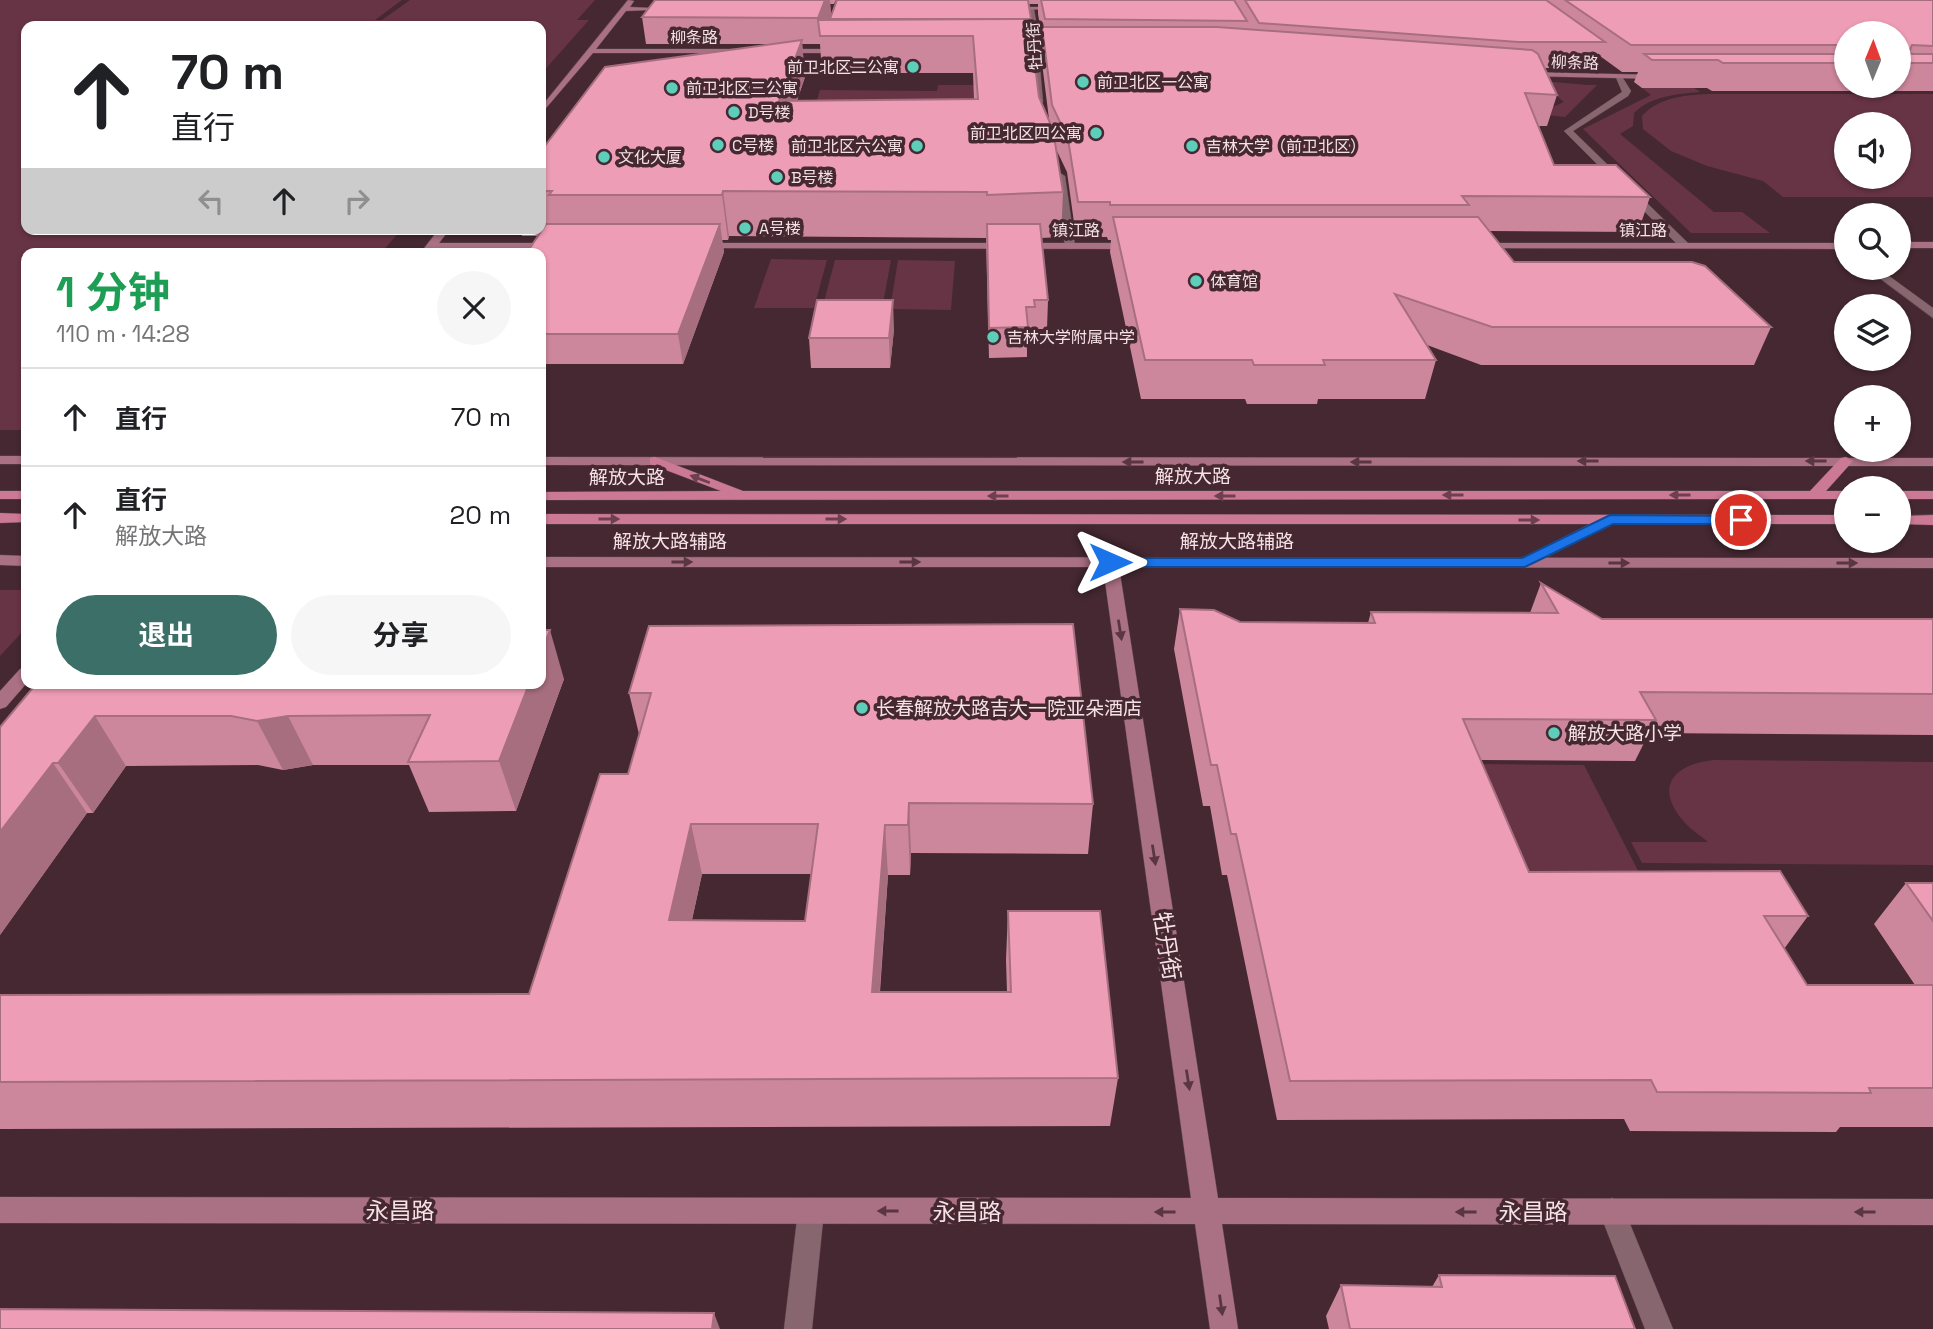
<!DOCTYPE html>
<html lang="zh">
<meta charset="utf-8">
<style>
body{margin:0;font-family:"Space Grotesk","Noto Sans SC",sans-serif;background:#f6f6f6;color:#202124;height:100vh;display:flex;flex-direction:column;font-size:26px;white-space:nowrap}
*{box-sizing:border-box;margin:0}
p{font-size:23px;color:#757577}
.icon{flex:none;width:38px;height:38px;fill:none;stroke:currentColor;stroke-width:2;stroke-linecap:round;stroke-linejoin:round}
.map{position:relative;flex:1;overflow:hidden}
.sheet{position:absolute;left:21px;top:248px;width:525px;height:441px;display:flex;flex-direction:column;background:#fff;border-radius:14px;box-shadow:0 2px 5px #0004}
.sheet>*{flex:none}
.top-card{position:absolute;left:21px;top:21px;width:525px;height:214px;border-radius:14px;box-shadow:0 2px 5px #0004;background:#fff;color:#202124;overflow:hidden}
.needle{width:46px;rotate:1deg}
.controls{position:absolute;left:1834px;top:21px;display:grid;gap:14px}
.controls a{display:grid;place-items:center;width:77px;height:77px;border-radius:50%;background:#fff;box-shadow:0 2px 5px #0004;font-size:35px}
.pin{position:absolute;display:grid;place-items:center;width:60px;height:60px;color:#fff;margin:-30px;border:4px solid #fff;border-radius:50%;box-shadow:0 2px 7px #0007}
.me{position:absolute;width:77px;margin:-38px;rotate:90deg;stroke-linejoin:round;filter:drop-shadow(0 0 5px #0008)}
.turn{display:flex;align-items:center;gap:24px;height:147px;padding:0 35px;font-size:32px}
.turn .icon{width:91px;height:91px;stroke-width:2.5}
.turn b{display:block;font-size:49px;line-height:60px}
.lanes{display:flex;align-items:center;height:66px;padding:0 35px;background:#0003;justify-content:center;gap:35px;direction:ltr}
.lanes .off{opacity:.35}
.round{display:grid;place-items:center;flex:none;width:74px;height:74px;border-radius:37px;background:#f6f6f6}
.overview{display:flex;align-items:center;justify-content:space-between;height:119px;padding:0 35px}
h1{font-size:42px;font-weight:700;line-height:52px;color:#1e9e55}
.primary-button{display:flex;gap:14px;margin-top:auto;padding:14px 35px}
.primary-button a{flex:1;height:80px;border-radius:42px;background:#3b6f67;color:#fff;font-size:28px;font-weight:700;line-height:80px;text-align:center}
.primary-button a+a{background:#f6f6f6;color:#202124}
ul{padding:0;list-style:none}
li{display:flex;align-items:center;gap:21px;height:98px;padding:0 35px;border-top:2px solid #e0e0e0}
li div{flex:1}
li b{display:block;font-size:26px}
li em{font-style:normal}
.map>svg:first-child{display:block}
</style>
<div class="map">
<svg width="1933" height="1329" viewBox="0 0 1933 1329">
<rect width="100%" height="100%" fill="#452831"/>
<g fill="#673445" fill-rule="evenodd">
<path d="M 0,0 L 402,0 L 375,20 L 382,20 L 410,0 L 595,0 L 577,20 L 589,20 L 541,74 L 541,26 L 26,26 L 26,229 L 402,229 L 380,254 L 26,254 L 26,430 L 0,430 Z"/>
<path d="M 1505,78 L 1588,85 L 1597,85 L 1565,117 L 1536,114 L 1564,102 L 1543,85 Z"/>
<path d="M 938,85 L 1014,85 L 1015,101 L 814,109 L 820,90 L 937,91 Z"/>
<path d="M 1690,85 L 1700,92 C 1677,94 1651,96 1634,113 L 1633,126 L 1620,134 L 1714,212 L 1742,212 L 1770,233 L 1691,233 L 1583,129 L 1651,95 L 1642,88 L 1681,88 Z"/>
<path d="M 1733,94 L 1933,94 L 1933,197 L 1783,197 L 1763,181 L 1707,166 L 1671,151 L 1643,129 L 1642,116 C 1663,92 1704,94 1733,94 ZM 1846,124 L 1899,124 L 1899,177 L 1846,177 Z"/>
<path d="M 771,259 L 827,260 L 814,308 L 754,308 Z"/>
<path d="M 835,260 L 891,260 L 882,309 L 822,309 Z"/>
<path d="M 898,260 L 955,261 L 951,310 L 890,309 Z"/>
<path d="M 0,590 L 26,590 L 26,628 L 0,656 Z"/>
<path d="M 1714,760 L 1933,762 L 1933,865 L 1642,863 L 1631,842 L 1708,842 C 1702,837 1693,831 1687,825 C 1653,790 1671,764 1714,760 Z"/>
<path d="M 1482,764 L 1584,765 L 1652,898 L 1538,897 Z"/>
</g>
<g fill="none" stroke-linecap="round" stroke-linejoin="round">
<defs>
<g id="street">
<path d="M 1031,7 L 1034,9 L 1036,21 L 1043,102 L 1039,105 L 1035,102 L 1034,90 L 1028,9 Z"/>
<path d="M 1615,75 L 1621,75 L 1631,91 L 1628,96 L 1573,131 L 1689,244 L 1689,248 L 1681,248 L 1564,131 L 1622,92 Z"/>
<path d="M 1060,173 L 1065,176 L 1075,246 L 1070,249 L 1065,246 L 1055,176 Z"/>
<path d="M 1866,268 L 1878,268 L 1933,308 L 1933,318 Z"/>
<path d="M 811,1198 L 820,1202 L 824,1211 L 812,1329 L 784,1329 L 798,1211 L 802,1202 Z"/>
<path d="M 1612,1198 L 1621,1202 L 1673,1329 L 1645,1329 L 1599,1211 L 1603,1202 Z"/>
</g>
<g id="secondary">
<path d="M 628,0 L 634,1 L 630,7 L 676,9 L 626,11 L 596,49 L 744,49 L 748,51 L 744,53 L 593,53 L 541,114 L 541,107 Z"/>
<path d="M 1006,7 L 1062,7 L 1065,9 L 1004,10 Z"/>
<path d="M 779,49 L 842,49 L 846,51 L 842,53 L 776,53 Z"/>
<path d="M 1524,72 L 1660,75 L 1664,77 L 1660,79 L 1521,76 Z"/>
<path d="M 439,229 L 450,229 L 439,243 L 554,243 L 559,246 L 554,249 L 434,249 L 431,253 L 423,253 L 422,251 Z"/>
<rect x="1899" y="242" width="34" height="6"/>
<path d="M 701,243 L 1131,243 L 1136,246 L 1131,249 L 697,248 L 697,244 Z"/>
<path d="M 1478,243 L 1846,243 L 1846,249 L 1474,248 L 1473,246 Z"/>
<rect x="0" y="456" width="26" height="8"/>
<path d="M 541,457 L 1933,458 L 1933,466 L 541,465 Z"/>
<path d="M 0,555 L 26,556 L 26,566 L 0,565 Z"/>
<path d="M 541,557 L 1933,558 L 1933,568 L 1119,567 L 1218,1198 L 1933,1199 L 1933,1225 L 1222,1224 L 1238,1329 L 1210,1329 L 1195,1224 L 0,1223 L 0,1197 L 1191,1198 L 1103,567 L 541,567 Z"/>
<path d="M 26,667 L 26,684 L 6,707 L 0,709 L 0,691 L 20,669 Z"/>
</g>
<g id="primary">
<path d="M 655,457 L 743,491 L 1810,491 L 1841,458 L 1846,457 L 1853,461 L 1826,491 L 1846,491 L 1846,499 L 541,500 L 541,492 L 721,491 L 650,464 L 650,458 Z"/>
<rect x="0" y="491" width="26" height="8"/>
<rect x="1899" y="491" width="34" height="8"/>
<path d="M 0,513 L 26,514 L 26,522 L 0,523 Z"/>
<path d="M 541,514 L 1846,515 L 1846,524 L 1612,524 L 1525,568 L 1519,566 L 1517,563 L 1519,560 L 1590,524 L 541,524 Z"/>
<path d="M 1933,515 L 1933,525 L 1899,524 L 1899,516 Z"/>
</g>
</defs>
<use href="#street" stroke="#5f464e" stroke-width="1"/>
<use href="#secondary" stroke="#5f464e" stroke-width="1"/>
<use href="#primary" stroke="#5f464e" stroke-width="1"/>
<use href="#street" fill="#886670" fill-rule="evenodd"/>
<use href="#secondary" fill="#aa7083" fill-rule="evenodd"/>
<use href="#primary" fill="#cc7995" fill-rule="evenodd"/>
</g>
<g fill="#cd879d" fill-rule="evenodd">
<path d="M 655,0 L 836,0 L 834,4 L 830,4 L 831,14 L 829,20 L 830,20 L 837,0 L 1933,0 L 1933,91 L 1712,91 L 1707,88 L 1642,88 L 1634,82 L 1638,72 L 1622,72 L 1600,56 L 1597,68 L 1545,68 L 1557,95 L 1547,126 L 1538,126 L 1554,165 L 1650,197 L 1638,232 L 1489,231 L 1514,262 L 1771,327 L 1754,365 L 1481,365 L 1427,345 L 1436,360 L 1425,399 L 1318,399 L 1317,404 L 1247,404 L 1245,399 L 1141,399 L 1110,252 L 1111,240 L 1108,240 L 1107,237 L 1076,237 L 1067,172 L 1056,149 L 1063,192 L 1061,237 L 1041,238 L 1048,300 L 1047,329 L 1034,329 L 1034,336 L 1027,336 L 1027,357 L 989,358 L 986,238 L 729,236 L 728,240 L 722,240 L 724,252 L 683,364 L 541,364 L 541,254 L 538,236 L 522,236 L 520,229 L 541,229 L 541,151 L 773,44 L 646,44 L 642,17 ZM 1029,4 L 1038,4 L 1038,14 L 1042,37 L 1041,55 L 1049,119 L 1039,97 L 1031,33 L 1031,19 ZM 1846,33 L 1899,33 L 1899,86 L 1846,86 ZM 802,44 L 820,44 L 822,73 L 973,73 L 974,99 L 797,101 L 805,77 Z"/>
<path d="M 894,329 L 890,368 L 811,368 L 809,338 Z"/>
<path d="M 1541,583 L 1602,619 L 1933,619 L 1933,735 L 1649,733 L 1635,761 L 1481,760 L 1529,872 L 1808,916 L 1784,949 L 1807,985 L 1915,985 L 1874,924 L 1906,883 L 1933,883 L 1933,1127 L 1840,1127 L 1836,1132 L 1630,1131 L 1624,1119 L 1277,1120 L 1227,875 L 1222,875 L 1210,806 L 1203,806 L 1174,649 L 1180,609 L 1240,622 L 1368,623 L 1371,612 L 1530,613 Z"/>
<path d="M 649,626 L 1093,804 L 1088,854 L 911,853 L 910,875 L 888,875 L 880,992 L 1007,992 L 1006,960 L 1008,911 L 1118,1078 L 1110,1126 L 0,1129 L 0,995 L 529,994 L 628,774 L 639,734 L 629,693 ZM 702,874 L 811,874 L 805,921 L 692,920 Z"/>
<path d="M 564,679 L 516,811 L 429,812 L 409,765 L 313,765 L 283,770 L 258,765 L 126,766 L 93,813 L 87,813 L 0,935 L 36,684 Z"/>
<path d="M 1439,1275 L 1635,1329 L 1329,1329 L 1326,1316 L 1341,1285 L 1432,1287 Z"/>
</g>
<g fill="#a76e80">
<path d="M 825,0 L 830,0 L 831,14 L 823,36 L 820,36 L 818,18 Z"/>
<path d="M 802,40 L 805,77 L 782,141 L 779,101 Z"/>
<path d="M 723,191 L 729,236 L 728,240 L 722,195 Z"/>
<path d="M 720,224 L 724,252 L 683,364 L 678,334 Z"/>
<path d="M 893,300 L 894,329 L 890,368 L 889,338 Z"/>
<path d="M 550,630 L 564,679 L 516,811 L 499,761 L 529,684 L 541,684 L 541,653 Z"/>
<path d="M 95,716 L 126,766 L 93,813 L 58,763 Z"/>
<path d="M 288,716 L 313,765 L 283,770 L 257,721 Z"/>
<path d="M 53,763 L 87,813 L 0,935 L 0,832 Z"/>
<path d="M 909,803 L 911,853 L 910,875 L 908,825 Z"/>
<path d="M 691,824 L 702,874 L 681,969 L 669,920 Z"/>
<path d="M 885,825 L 888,875 L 876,1041 L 872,992 Z"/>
<path d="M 714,1313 L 720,1329 L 712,1329 Z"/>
</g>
<g fill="#ee9db7" stroke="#a76e80" stroke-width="2" fill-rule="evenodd">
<path d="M 655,0 L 825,0 L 818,18 L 642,17 Z"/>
<path d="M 837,0 L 1028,0 L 1031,19 L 830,19 Z"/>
<path d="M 1041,0 L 1234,0 L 1247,21 L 1045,19 Z"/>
<path d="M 1245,0 L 1546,0 L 1605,42 L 1518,42 L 1259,23 Z"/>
<path d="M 1565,0 L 1933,0 L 1933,46 L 1912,45 L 1909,52 L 1912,54 L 1933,54 L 1933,63 L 1899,63 L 1899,33 L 1846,33 L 1846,45 L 1631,45 Z"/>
<path d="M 1029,19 L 1039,97 L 1053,130 L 1063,192 L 987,195 L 987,192 L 723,191 L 722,195 L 549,195 L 552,191 L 541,191 L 541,151 L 605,67 L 802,40 L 779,101 L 978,99 L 973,36 L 820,36 L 818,20 Z"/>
<path d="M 1042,27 L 1217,27 L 1532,50 L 1538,54 L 1557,95 L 1525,93 L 1554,165 L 1616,165 L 1650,197 L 1462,196 L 1469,205 L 1110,205 L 1110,202 L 1078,202 L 1068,139 L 1052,105 Z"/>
<path d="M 1644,54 L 1846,54 L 1846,63 L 1723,63 L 1718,60 L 1652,60 Z"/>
<path d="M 1113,217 L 1478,217 L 1514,262 L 1692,262 L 1705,266 L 1771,327 L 1492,327 L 1395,294 L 1436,360 L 1323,360 L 1325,365 L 1254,365 L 1252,360 L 1145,360 Z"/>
<path d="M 546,224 L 720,224 L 678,334 L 541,334 L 541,254 L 526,254 Z"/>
<path d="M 987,224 L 1040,224 L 1048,300 L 1034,300 L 1035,307 L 1026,307 L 1028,327 L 989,328 Z"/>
<path d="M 817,300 L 893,300 L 889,338 L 809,338 Z"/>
<path d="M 1541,583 L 1602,619 L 1933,619 L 1933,694 L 1640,692 L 1656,720 L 1463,719 L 1529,872 L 1780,871 L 1808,916 L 1764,916 L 1807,985 L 1933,985 L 1933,1088 L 1869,1088 L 1871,1093 L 1657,1092 L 1651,1080 L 1290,1081 L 1236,834 L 1231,834 L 1217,765 L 1211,765 L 1180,609 L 1214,610 L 1240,622 L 1375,623 L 1371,612 L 1558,613 Z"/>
<path d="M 1073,624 L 1093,804 L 909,803 L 908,825 L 885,825 L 872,992 L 1011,992 L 1008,911 L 1100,911 L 1118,1078 L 0,1082 L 0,995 L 529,994 L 600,774 L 628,774 L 651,693 L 629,693 L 649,626 ZM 691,824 L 818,824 L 805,921 L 669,920 Z"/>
<path d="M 541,630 L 550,630 L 541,653 Z"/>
<path d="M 36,684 L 529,684 L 499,761 L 408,762 L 430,715 L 288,716 L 257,721 L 231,716 L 95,716 L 58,763 L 53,763 L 0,832 L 0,727 Z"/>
<path d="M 1906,883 L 1933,883 L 1933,921 Z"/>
<path d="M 1439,1275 L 1615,1276 L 1635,1329 L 1350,1329 L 1341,1285 L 1442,1287 Z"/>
<path d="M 0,1309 L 714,1313 L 712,1329 L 0,1329 Z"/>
</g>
<defs><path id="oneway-solid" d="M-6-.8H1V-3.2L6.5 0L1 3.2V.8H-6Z" transform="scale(1.75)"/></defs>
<g fill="#593641">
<use href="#oneway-solid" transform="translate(1588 461) rotate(180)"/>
<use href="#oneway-solid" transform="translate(1816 461) rotate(-180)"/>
<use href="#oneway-solid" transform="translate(1133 462) rotate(180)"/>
<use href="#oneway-solid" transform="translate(1361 462) rotate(180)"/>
<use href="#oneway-solid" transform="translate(682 562)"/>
<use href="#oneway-solid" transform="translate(910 562)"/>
<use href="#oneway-solid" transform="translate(1619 563)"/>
<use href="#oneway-solid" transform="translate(1847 563)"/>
<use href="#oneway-solid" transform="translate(1120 630) rotate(81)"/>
<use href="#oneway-solid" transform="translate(1154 855) rotate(81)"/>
<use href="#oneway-solid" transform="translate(1188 1080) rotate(81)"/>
<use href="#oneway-solid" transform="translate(888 1211) rotate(-180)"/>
<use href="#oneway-solid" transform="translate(1165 1212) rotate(-180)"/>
<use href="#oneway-solid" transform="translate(1466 1212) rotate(180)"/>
<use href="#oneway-solid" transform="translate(1865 1212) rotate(-180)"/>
<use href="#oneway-solid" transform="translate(1221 1305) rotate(82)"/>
</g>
<g fill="#6e404f">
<use href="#oneway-solid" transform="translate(700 479) rotate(-159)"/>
<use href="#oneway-solid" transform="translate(1453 495) rotate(180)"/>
<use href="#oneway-solid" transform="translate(1680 495) rotate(180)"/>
<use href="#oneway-solid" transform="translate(998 496) rotate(180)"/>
<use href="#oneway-solid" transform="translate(1225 496) rotate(180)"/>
<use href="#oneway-solid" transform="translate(609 519)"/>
<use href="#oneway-solid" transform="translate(836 519)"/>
<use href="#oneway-solid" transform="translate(1529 520)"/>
</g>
<path fill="#1a73e8" stroke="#114b97" stroke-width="2" d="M 1610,515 L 1741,516 L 1748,520 L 1741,524 L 1613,524 L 1525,567 L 1110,567 L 1103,562 L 1110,558 L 1522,558 Z"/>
<g fill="#5dceb9" stroke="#452831" stroke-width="2.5">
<circle cx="913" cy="67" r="7"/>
<circle cx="1083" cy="82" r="7"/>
<circle cx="672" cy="88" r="7"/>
<circle cx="734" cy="112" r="7"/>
<circle cx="1096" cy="133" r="7"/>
<circle cx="718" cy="145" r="7"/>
<circle cx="917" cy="146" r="7"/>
<circle cx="1192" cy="146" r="7"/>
<circle cx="604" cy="157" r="7"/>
<circle cx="777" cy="177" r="7"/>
<circle cx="745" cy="228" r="7"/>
<circle cx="1196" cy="281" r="7"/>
<circle cx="993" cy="337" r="7"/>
<circle cx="862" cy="708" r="7"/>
<circle cx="1554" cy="733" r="7"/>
</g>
<g text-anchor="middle" stroke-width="7" stroke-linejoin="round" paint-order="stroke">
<g font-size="16" fill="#f5e1e6" stroke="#452831">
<text x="694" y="43">柳条路</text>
<text transform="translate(1034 46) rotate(-94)" y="6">牡丹街</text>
<text transform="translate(1575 62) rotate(2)" y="6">柳条路</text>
<text x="1076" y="236">镇江路</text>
<text x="1643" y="236">镇江路</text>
</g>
<g font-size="16" fill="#f5e1e6" stroke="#452831" text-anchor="start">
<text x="899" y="73" text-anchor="end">前卫北区二公寓</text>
<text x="1097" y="88">前卫北区一公寓</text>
<text x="686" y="94">前卫北区三公寓</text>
<text x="748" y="118">D号楼</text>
<text x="1082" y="139" text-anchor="end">前卫北区四公寓</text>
<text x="732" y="151">C号楼</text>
<text x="903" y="152" text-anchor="end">前卫北区六公寓</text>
<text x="1206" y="152">吉林大学（前卫北区）</text>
<text x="618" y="163">文化大厦</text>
<text x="791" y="183">B号楼</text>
<text x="759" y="234">A号楼</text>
<text x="1210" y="287">体育馆</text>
<text x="1007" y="343">吉林大学附属中学</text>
</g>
<g font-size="19" fill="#f5e1e6" stroke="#452831">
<text x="1193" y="483">解放大路</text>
<text x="627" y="484">解放大路</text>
<text x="670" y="548">解放大路辅路</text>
<text x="1237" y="548">解放大路辅路</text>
</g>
<g font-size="19" fill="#f5e1e6" stroke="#452831" text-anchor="start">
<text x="876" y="715">长春解放大路吉大一院亚朵酒店</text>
<text x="1568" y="740">解放大路小学</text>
</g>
<g font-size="23" fill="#f5e1e6" stroke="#452831">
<text transform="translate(1167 946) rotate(81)" y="8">牡丹街</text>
<text x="400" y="1219">永昌路</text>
<text x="967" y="1220">永昌路</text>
<text x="1533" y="1220">永昌路</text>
</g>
</g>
</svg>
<div class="controls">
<a><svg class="needle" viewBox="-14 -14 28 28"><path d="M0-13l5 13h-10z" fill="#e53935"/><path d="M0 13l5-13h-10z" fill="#757577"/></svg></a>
<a><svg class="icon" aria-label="sound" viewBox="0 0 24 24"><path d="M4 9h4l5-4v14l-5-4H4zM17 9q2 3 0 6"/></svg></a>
<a><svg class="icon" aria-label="search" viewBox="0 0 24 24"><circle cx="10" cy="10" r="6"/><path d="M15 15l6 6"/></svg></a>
<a><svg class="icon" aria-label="layers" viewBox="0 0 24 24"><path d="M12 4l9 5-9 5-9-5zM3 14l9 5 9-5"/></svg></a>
<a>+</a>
<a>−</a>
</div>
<div class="pin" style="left:1741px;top:520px;background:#d93025"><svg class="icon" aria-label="arrive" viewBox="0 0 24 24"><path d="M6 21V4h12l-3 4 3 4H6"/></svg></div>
<svg class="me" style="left:1110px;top:562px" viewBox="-20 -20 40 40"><path d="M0-17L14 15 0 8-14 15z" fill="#1a73e8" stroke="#fff" stroke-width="4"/></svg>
<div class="top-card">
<div class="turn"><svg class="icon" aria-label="ahead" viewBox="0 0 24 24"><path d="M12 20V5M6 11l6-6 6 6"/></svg><div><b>70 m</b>直行</div></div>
<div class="lanes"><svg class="icon off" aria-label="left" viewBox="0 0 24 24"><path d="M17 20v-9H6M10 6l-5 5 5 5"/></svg><svg class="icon" aria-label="ahead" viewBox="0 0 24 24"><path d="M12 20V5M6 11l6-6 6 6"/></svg><svg class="icon off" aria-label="right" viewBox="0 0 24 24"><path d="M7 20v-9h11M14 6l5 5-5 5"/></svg></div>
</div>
<section class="sheet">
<div class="overview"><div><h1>1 分钟</h1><p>110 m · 14:28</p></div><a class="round"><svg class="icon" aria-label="close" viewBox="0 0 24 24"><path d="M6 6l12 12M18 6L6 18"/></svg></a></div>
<ul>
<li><svg class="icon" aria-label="ahead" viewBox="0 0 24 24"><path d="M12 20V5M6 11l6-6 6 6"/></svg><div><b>直行</b></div><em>70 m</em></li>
<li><svg class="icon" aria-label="ahead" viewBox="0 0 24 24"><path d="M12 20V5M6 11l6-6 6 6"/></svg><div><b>直行</b><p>解放大路</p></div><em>20 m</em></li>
</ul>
<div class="primary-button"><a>退出</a><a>分享</a></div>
</section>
</div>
